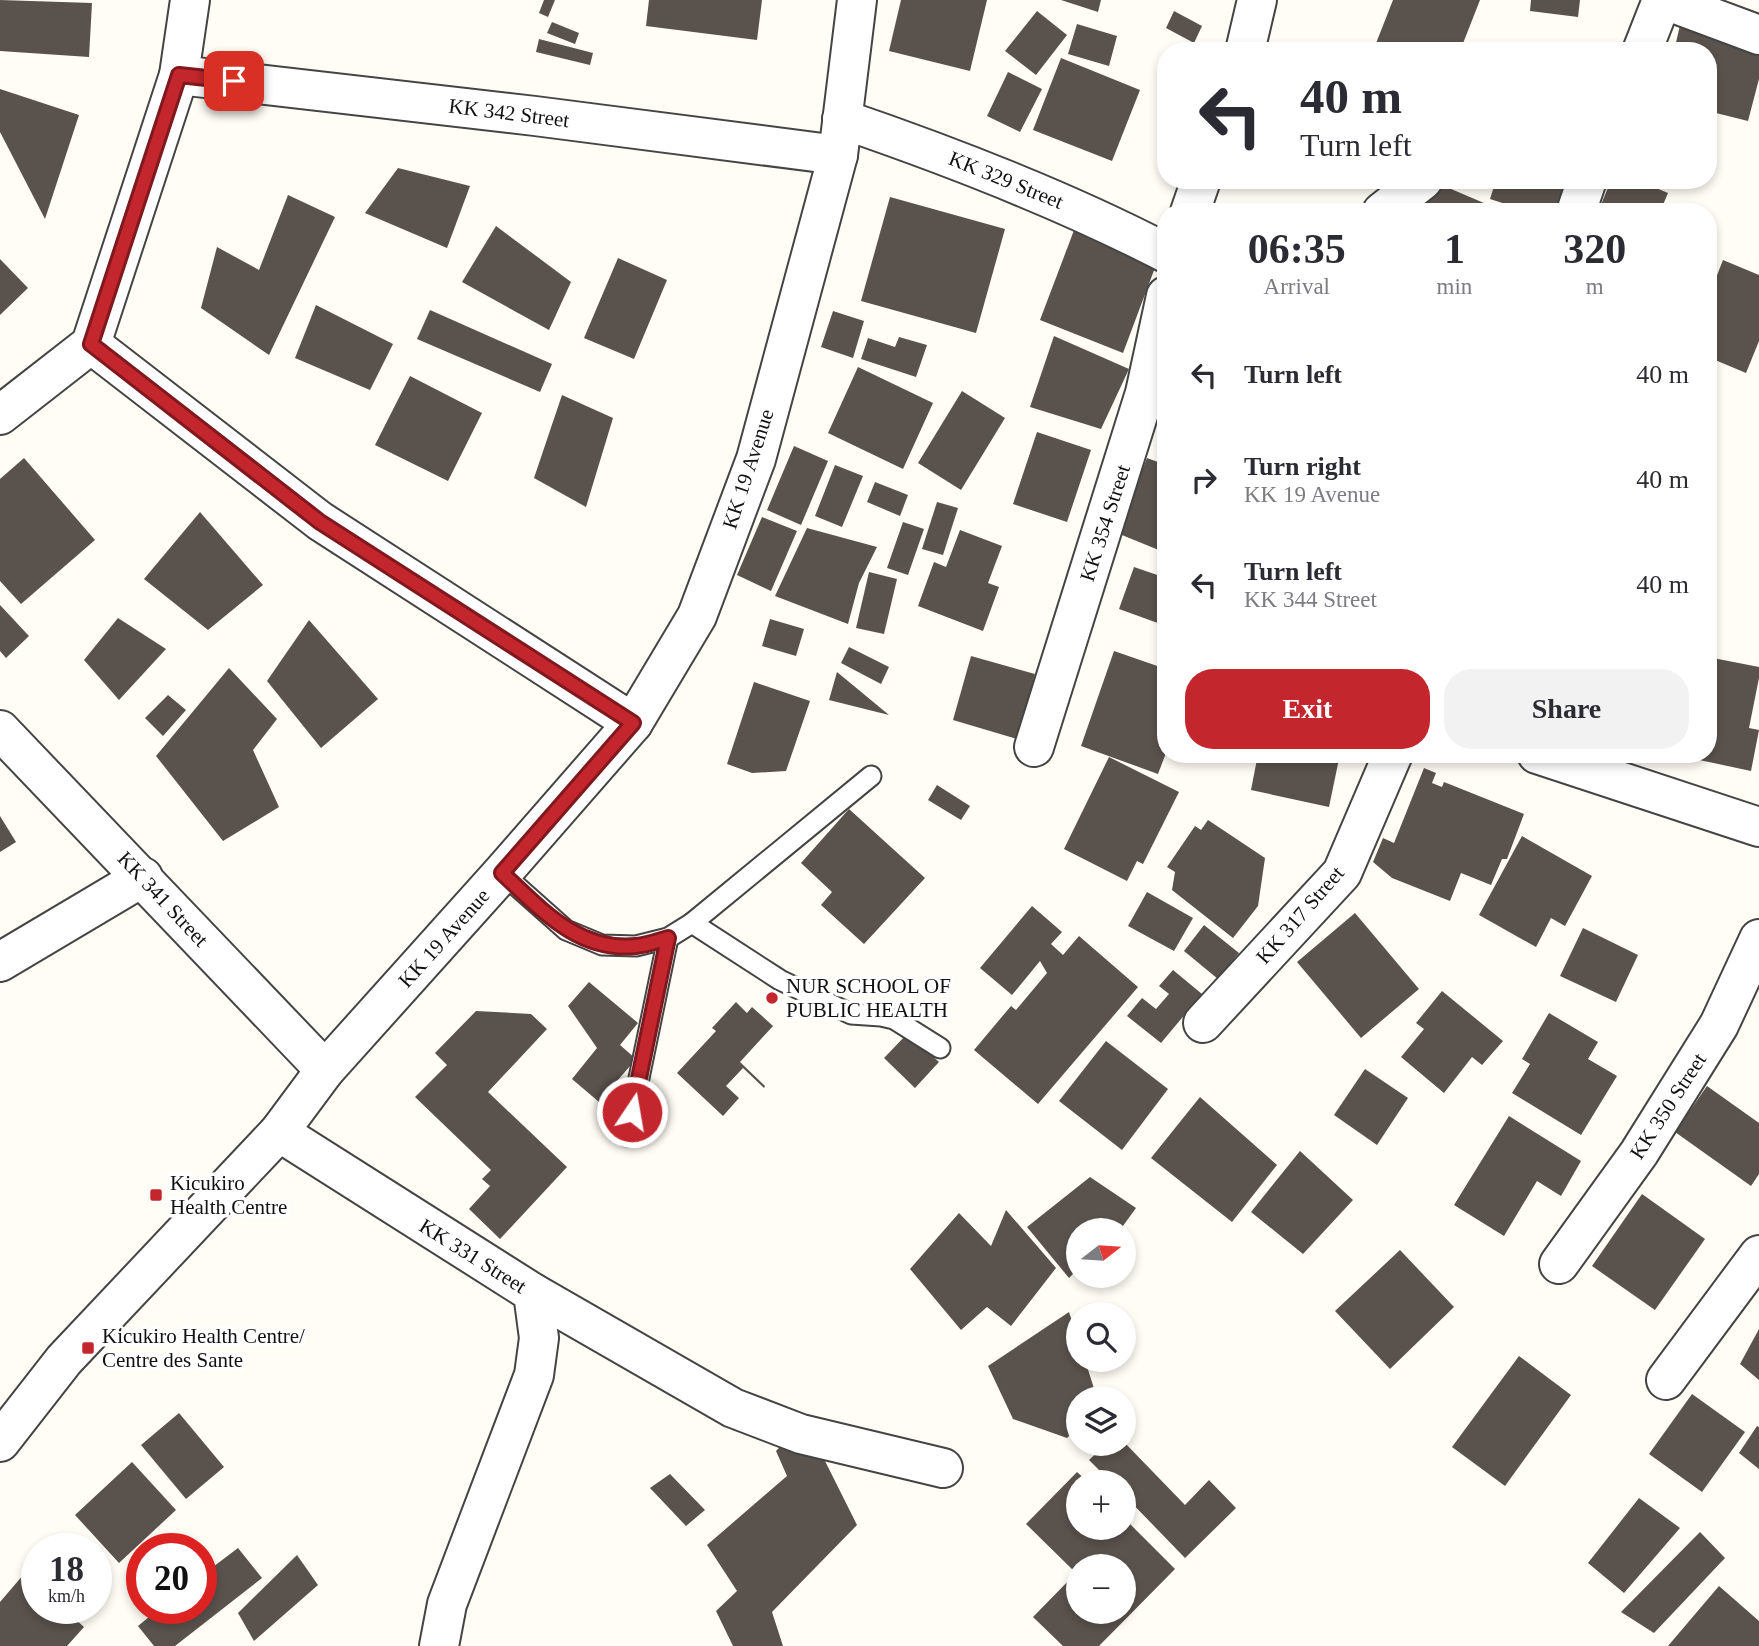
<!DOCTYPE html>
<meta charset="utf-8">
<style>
body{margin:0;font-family:"Times New Roman",serif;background:#f2f2f3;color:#2b2b33;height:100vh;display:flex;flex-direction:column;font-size:26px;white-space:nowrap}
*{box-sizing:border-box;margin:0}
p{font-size:23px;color:#7c7c81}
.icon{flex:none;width:38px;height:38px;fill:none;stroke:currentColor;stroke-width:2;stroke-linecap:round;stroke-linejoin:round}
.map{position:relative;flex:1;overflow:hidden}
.details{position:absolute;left:1157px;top:203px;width:560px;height:560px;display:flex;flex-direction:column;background:#fff;border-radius:28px;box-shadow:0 4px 10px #0003}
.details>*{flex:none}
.guide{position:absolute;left:1157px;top:42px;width:560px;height:147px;border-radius:28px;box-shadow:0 4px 10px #0003;background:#fff;color:#2b2b33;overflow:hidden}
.needle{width:46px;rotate:73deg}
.controls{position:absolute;left:1066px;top:1218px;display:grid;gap:14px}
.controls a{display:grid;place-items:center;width:70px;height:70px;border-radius:50%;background:#fff;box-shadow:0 4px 10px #0003;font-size:35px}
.speed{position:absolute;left:21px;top:1533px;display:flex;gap:14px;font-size:35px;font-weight:700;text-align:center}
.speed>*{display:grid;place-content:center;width:91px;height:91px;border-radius:50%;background:#fff;box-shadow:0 4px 10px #0003;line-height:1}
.speed small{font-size:18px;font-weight:400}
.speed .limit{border:10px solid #d22;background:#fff;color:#111}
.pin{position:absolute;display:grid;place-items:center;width:60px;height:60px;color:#fff;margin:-30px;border-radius:14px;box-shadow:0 4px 10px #0006}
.me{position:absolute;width:77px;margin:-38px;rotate:12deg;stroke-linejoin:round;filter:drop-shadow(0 0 5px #0008)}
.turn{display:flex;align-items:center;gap:24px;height:147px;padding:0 28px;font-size:32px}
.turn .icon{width:91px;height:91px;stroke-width:2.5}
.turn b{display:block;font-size:49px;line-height:60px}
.eta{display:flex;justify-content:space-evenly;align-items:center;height:119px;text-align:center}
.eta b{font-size:42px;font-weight:600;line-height:49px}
.cta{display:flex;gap:14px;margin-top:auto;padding:14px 28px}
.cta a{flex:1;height:80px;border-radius:28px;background:#c4262e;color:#fff;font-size:28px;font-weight:600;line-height:80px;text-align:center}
.cta a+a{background:#f2f2f3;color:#2b2b33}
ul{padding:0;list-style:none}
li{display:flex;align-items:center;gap:21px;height:105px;padding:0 28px}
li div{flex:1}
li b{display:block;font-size:26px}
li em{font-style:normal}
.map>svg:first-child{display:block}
</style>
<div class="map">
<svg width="1759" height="1646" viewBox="0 0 1759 1646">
<rect width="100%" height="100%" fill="#fffdf5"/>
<g fill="#5a524d" fill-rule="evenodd">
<path d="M 0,0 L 92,3 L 89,57 L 0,51 Z"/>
<path d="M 544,0 L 555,0 L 548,17 L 539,13 Z"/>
<path d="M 649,0 L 762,0 L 757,40 L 646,26 Z"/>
<path d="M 901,0 L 987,0 L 970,71 L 889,51 Z"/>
<path d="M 1061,0 L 1101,0 L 1098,12 Z"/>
<path d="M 1393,0 L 1480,0 L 1460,51 L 1373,51 Z"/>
<path d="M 1531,0 L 1580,0 L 1578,17 L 1530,11 Z"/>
<path d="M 1037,11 L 1067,35 L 1036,75 L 1005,51 Z"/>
<path d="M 1174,11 L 1202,26 L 1194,43 L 1166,28 Z"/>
<path d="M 1681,21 L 1759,42 L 1759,79 L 1748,121 L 1708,111 L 1708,51 L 1674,51 Z"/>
<path d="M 552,22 L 579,33 L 575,44 L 547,33 Z"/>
<path d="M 1077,24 L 1117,36 L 1109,66 L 1068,54 Z"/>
<path d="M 539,39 L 593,53 L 590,65 L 536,52 Z"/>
<path d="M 1061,58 L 1140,90 L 1112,161 L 1033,130 Z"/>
<path d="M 1008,72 L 1042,89 L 1020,132 L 987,116 Z"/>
<path d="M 0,89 L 79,115 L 45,219 L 0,132 Z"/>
<path d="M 398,168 L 470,186 L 447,248 L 365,213 Z"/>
<path d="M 1428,180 L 1430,180 L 1505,212 L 1415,212 Z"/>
<path d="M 1496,180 L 1570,180 L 1560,212 L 1531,212 L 1490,199 Z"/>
<path d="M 1611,180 L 1637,180 L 1668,193 L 1660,212 L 1598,212 Z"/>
<path d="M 288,195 L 335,217 L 269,355 L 201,308 L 217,247 L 259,270 Z"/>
<path d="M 890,197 L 1005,229 L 976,333 L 861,301 Z"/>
<path d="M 1076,225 L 1159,257 L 1123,353 L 1040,320 Z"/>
<path d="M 496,226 L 571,282 L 549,330 L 462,282 Z"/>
<path d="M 618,258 L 667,280 L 634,359 L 584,338 Z"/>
<path d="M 0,259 L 28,288 L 0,315 Z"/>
<path d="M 1723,260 L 1759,275 L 1759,341 L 1746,373 L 1708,357 L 1708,298 Z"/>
<path d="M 316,305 L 393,344 L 370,390 L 295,358 Z"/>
<path d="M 430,310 L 552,364 L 540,392 L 417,339 Z"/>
<path d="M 833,311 L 864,321 L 853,358 L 821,347 Z"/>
<path d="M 1054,336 L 1129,369 L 1101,429 L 1030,407 Z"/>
<path d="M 899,337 L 927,345 L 916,377 L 861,359 L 868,338 L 895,347 Z"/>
<path d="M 858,367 L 933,403 L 903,469 L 828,433 Z"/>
<path d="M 410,376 L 482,413 L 448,481 L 375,445 Z"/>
<path d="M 962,391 L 1005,418 L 961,490 L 918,463 Z"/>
<path d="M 562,395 L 613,418 L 586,507 L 534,478 Z"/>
<path d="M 1037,432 L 1091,450 L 1067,522 L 1013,504 Z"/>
<path d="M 794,446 L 828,461 L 801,525 L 767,510 Z"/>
<path d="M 24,458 L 95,540 L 21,604 L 0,581 L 0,479 Z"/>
<path d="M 1147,458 L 1166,465 L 1166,553 L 1117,533 Z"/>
<path d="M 835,465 L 863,476 L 842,527 L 815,516 Z"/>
<path d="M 875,482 L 908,495 L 900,516 L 867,502 Z"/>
<path d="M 937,502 L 958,508 L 943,555 L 922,549 Z"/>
<path d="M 200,512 L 263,585 L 208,630 L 144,579 Z"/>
<path d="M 762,517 L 797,531 L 771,591 L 737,575 Z"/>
<path d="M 903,522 L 924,529 L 908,575 L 887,568 Z"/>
<path d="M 807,528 L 877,547 L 859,583 L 848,624 L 775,596 Z"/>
<path d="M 960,530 L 1002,546 L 988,583 L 999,587 L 983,631 L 918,606 L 934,562 L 946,567 Z"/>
<path d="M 1134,567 L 1166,578 L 1166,626 L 1119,609 Z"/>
<path d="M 869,572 L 897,579 L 884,634 L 856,628 Z"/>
<path d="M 0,605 L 29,636 L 6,658 L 0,651 Z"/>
<path d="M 118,618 L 166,649 L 119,700 L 84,660 Z"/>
<path d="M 770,619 L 804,629 L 796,656 L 762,646 Z"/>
<path d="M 309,620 L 378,699 L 321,748 L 267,681 Z"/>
<path d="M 849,647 L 889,667 L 881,684 L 841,663 Z"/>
<path d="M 1114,651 L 1166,669 L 1166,753 L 1158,774 L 1081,746 Z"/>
<path d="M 971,656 L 1035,674 L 1017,739 L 953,720 Z"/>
<path d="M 1708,657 L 1759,667 L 1759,678 L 1749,728 L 1759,730 L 1751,771 L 1676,755 L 1708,754 Z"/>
<path d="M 229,668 L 277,719 L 253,750 L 279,807 L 223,841 L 156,756 Z"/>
<path d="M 837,672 L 889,715 L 829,700 Z"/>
<path d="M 754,682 L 810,701 L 786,771 L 752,773 L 727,764 Z"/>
<path d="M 168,695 L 186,710 L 163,736 L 145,718 Z"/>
<path d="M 1258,754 L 1340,754 L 1329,807 L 1251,790 Z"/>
<path d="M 1109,757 L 1179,792 L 1143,864 L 1137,861 L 1127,881 L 1064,849 Z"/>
<path d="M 1424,768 L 1436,773 L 1432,783 L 1442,787 L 1444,782 L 1524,814 L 1507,859 L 1502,859 L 1491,885 L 1461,873 L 1450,901 L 1392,878 L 1373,862 L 1383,838 L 1394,843 Z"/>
<path d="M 937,785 L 970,806 L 961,820 L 928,800 Z"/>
<path d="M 849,809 L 925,878 L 864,944 L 821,905 L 832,892 L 801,863 Z"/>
<path d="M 0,816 L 16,842 L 0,852 Z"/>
<path d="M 1208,820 L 1265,858 L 1258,906 L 1233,938 L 1172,890 L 1175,872 L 1167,867 L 1195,826 L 1201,830 Z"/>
<path d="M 1522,836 L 1592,876 L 1565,926 L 1551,918 L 1536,947 L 1479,915 Z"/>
<path d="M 1147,892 L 1193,918 L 1174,951 L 1128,926 Z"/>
<path d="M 1032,906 L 1062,932 L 1051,944 L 1063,955 L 1079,936 L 1138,987 L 1038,1104 L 974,1050 L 1011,1006 L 1016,1010 L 1047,973 L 1040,961 L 1012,995 L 980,968 Z"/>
<path d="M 1355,913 L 1419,989 L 1361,1038 L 1297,962 Z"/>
<path d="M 1204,925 L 1239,953 L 1218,979 L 1184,951 Z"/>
<path d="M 1583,928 L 1638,955 L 1616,1002 L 1560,976 Z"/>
<path d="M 1173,970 L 1202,994 L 1161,1043 L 1127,1016 L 1142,998 L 1156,1009 L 1169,994 L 1159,986 Z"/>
<path d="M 589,982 L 638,1023 L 620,1045 L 636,1059 L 599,1102 L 572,1079 L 597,1048 L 568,1006 Z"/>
<path d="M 1442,991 L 1503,1041 L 1482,1065 L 1472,1057 L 1444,1093 L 1401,1057 L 1424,1029 L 1416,1023 Z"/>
<path d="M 736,1002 L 747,1013 L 752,1007 L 773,1026 L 740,1062 L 765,1086 L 764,1088 L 743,1068 L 726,1086 L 739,1098 L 723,1116 L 677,1073 L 716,1031 L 712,1028 Z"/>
<path d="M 476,1011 L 531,1014 L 547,1029 L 488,1092 L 567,1167 L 500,1239 L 469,1209 L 490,1186 L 482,1179 L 491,1170 L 415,1097 L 447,1065 L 435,1053 Z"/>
<path d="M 1549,1013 L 1598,1042 L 1588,1059 L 1617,1076 L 1581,1135 L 1512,1093 L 1530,1064 L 1522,1059 Z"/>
<path d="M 908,1033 L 939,1062 L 915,1088 L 884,1058 Z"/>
<path d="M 1106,1041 L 1168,1089 L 1122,1150 L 1059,1101 Z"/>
<path d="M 1365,1069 L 1408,1098 L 1377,1145 L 1334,1115 Z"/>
<path d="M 1707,1086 L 1759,1123 L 1759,1174 L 1751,1186 L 1675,1132 Z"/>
<path d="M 1200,1097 L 1277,1165 L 1232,1222 L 1151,1158 Z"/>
<path d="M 1509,1116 L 1581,1161 L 1561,1196 L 1537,1181 L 1504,1236 L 1454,1205 Z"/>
<path d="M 1300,1151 L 1353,1200 L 1303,1254 L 1251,1212 Z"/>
<path d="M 1090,1177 L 1136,1208 L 1120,1230 L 1078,1230 L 1078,1269 L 1069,1278 L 1027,1227 Z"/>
<path d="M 1642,1194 L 1705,1239 L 1655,1310 L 1592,1266 Z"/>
<path d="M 1006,1210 L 1056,1268 L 1011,1326 L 987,1307 L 961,1330 L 910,1269 L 959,1213 L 991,1246 Z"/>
<path d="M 1400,1250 L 1454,1307 L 1390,1369 L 1335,1311 Z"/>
<path d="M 1069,1312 L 1078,1339 L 1078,1360 L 1085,1360 L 1097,1398 L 1078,1398 L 1078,1427 L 1067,1438 L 1013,1419 L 988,1366 Z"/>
<path d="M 1759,1329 L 1759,1380 L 1740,1364 Z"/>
<path d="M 1519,1356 L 1571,1395 L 1505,1486 L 1452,1447 Z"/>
<path d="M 1692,1394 L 1745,1432 L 1702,1492 L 1649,1454 Z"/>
<path d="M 179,1413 L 224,1467 L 186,1499 L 141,1445 Z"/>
<path d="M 805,1421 L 857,1525 L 772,1612 L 783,1646 L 733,1646 L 716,1611 L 737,1591 L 707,1545 L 787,1476 L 776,1451 Z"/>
<path d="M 1757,1426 L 1759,1427 L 1759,1469 L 1739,1453 Z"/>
<path d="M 1124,1442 L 1185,1505 L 1209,1480 L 1236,1508 L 1185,1558 L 1124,1495 L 1124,1482 L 1111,1482 L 1089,1460 L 1106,1444 L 1124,1444 Z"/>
<path d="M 132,1462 L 176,1510 L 119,1563 L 75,1515 Z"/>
<path d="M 1077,1472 L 1088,1482 L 1078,1482 L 1078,1528 L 1124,1528 L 1124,1518 L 1175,1569 L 1099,1646 L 1063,1646 L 1033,1617 L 1076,1573 L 1026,1524 ZM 1078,1566 L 1124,1566 L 1124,1612 L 1078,1612 Z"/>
<path d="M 670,1474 L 705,1510 L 686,1526 L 650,1488 Z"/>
<path d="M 1639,1498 L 1680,1528 L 1624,1593 L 1588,1563 Z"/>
<path d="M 1700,1532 L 1725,1558 L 1654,1633 L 1621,1612 Z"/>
<path d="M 238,1548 L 262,1578 L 175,1646 L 154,1646 L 138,1626 L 160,1608 L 201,1608 L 201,1576 Z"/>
<path d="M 297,1555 L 318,1585 L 254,1641 L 238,1613 Z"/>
<path d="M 24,1574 L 37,1585 L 37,1608 L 63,1608 L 84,1627 L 67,1646 L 0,1646 L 0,1602 Z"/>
<path d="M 1719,1586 L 1759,1621 L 1759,1646 L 1668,1646 Z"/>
</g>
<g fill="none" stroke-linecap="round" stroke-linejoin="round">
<defs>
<g id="service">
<path d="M 502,873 L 566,930 L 602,945 L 636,946 L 668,938 L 692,923 L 871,776"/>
<path d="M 692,923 L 780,980 L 851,1014 L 881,1016 L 894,1019 L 940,1048"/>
<path d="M 627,1136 L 668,938"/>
</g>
<g id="minor">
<path d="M 1665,0 L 1759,35"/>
<path d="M 1245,51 L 1257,0"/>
<path d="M 1642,51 L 1662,0"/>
<path d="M 179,75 L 535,116 L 838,155"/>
<path d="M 842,119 C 953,157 1062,199 1166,253"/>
<path d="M 1190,212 L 1201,180"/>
<path d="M 1382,212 L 1423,180"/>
<path d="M 1576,212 L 1587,180"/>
<path d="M 91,344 L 320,521 L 633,723"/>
<path d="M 0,415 L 91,344 L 179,75 L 190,0"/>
<path d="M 0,730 L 325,1070"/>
<path d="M 1034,747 L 1145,393 L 1166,296"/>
<path d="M 1537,754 L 1759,827"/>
<path d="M 0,962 L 143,877"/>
<path d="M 1203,1023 L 1342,873 L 1393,754"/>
<path d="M 279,1132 L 533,1293 L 539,1338 L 534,1375 L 447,1604 L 439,1646"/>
<path d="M 1559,1264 L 1639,1153 L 1719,1025 L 1759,939"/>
<path d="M 533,1293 L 733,1408 L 801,1434 L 943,1468"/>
<path d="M 1666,1380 L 1759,1255"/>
</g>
<path id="tertiary" d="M 0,1442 L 64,1360 L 279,1132 L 325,1070 L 502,873 L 633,723 L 697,616 L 756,459 L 838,155 L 857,0"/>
</defs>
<use href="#service" stroke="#444" stroke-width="23"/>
<use href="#minor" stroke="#444" stroke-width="42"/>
<use href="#tertiary" stroke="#444" stroke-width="42"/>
<use href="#service" stroke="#fff" stroke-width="19"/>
<use href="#minor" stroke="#fff" stroke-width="38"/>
<use href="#tertiary" stroke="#fff" stroke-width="38"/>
</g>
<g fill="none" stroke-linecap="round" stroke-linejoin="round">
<defs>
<path id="route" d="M 234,81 L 179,75 L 91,344 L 320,522 L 633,723 L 502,873 C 541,909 578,952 636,946 C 647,945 658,941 668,938 L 632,1112"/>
</defs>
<use href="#route" stroke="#7f191e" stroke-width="18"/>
<use href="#route" stroke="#c4262e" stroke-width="12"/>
</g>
<g fill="#c4262e" stroke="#fff" stroke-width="2.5">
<circle cx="772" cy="998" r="7"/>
<rect x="149" y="1188" width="14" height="14" rx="3.5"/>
<rect x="81" y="1341" width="14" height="14" rx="3.5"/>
</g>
<g text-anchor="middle" stroke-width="7" stroke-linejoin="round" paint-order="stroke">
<g font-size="21" fill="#111" stroke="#fff">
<text transform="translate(509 113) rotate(7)" y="7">KK 342 Street</text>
<text transform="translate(1006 180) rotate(22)" y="7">KK 329 Street</text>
<text transform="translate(748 469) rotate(-72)" y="7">KK 19 Avenue</text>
<text transform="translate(1105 523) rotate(-72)" y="7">KK 354 Street</text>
<text transform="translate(163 899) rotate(47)" y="7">KK 341 Street</text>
<text transform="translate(1300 915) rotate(-49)" y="7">KK 317 Street</text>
<text transform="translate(444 938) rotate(-48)" y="7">KK 19 Avenue</text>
<text transform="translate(1668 1106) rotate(-57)" y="7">KK 350 Street</text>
<text transform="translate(473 1256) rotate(32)" y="7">KK 331 Street</text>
</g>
<g font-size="21" fill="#111" stroke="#fff" text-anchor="start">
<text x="786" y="993">NUR SCHOOL OF<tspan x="786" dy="24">PUBLIC HEALTH</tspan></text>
<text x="170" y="1190">Kicukiro<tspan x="170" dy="24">Health Centre</tspan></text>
<text x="102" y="1343">Kicukiro Health Centre/<tspan x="102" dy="24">Centre des Sante</tspan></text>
</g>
</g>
</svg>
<div class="controls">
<a><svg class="needle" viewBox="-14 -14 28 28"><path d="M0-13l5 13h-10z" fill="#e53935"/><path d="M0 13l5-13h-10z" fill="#7c7c81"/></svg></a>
<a><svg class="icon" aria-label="search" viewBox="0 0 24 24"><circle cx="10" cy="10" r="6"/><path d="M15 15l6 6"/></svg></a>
<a><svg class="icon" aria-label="layers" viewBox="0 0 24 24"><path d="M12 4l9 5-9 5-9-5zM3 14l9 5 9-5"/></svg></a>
<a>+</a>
<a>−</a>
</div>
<div class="speed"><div>18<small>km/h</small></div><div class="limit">20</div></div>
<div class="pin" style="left:234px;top:81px;background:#d93025"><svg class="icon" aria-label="arrive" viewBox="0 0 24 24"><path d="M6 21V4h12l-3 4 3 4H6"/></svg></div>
<svg class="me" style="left:632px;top:1112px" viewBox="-20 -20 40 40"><circle r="17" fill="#c4262e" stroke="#fff" stroke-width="3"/><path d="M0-11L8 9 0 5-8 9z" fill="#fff"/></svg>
<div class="guide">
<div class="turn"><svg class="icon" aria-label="left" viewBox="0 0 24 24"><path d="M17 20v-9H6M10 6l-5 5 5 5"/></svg><div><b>40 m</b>Turn left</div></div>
</div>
<section class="details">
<div class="eta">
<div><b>06:35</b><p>Arrival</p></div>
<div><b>1</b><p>min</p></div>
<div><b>320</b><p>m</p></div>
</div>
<ul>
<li><svg class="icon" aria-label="left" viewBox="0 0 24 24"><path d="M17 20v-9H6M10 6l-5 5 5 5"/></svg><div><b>Turn left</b></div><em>40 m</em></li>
<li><svg class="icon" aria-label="right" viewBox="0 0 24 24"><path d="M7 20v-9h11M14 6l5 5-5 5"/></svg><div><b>Turn right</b><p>KK 19 Avenue</p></div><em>40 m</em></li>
<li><svg class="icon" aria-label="left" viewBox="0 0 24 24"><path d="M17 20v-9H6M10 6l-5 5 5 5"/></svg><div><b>Turn left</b><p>KK 344 Street</p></div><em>40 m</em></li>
</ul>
<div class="cta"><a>Exit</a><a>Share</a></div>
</section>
</div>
